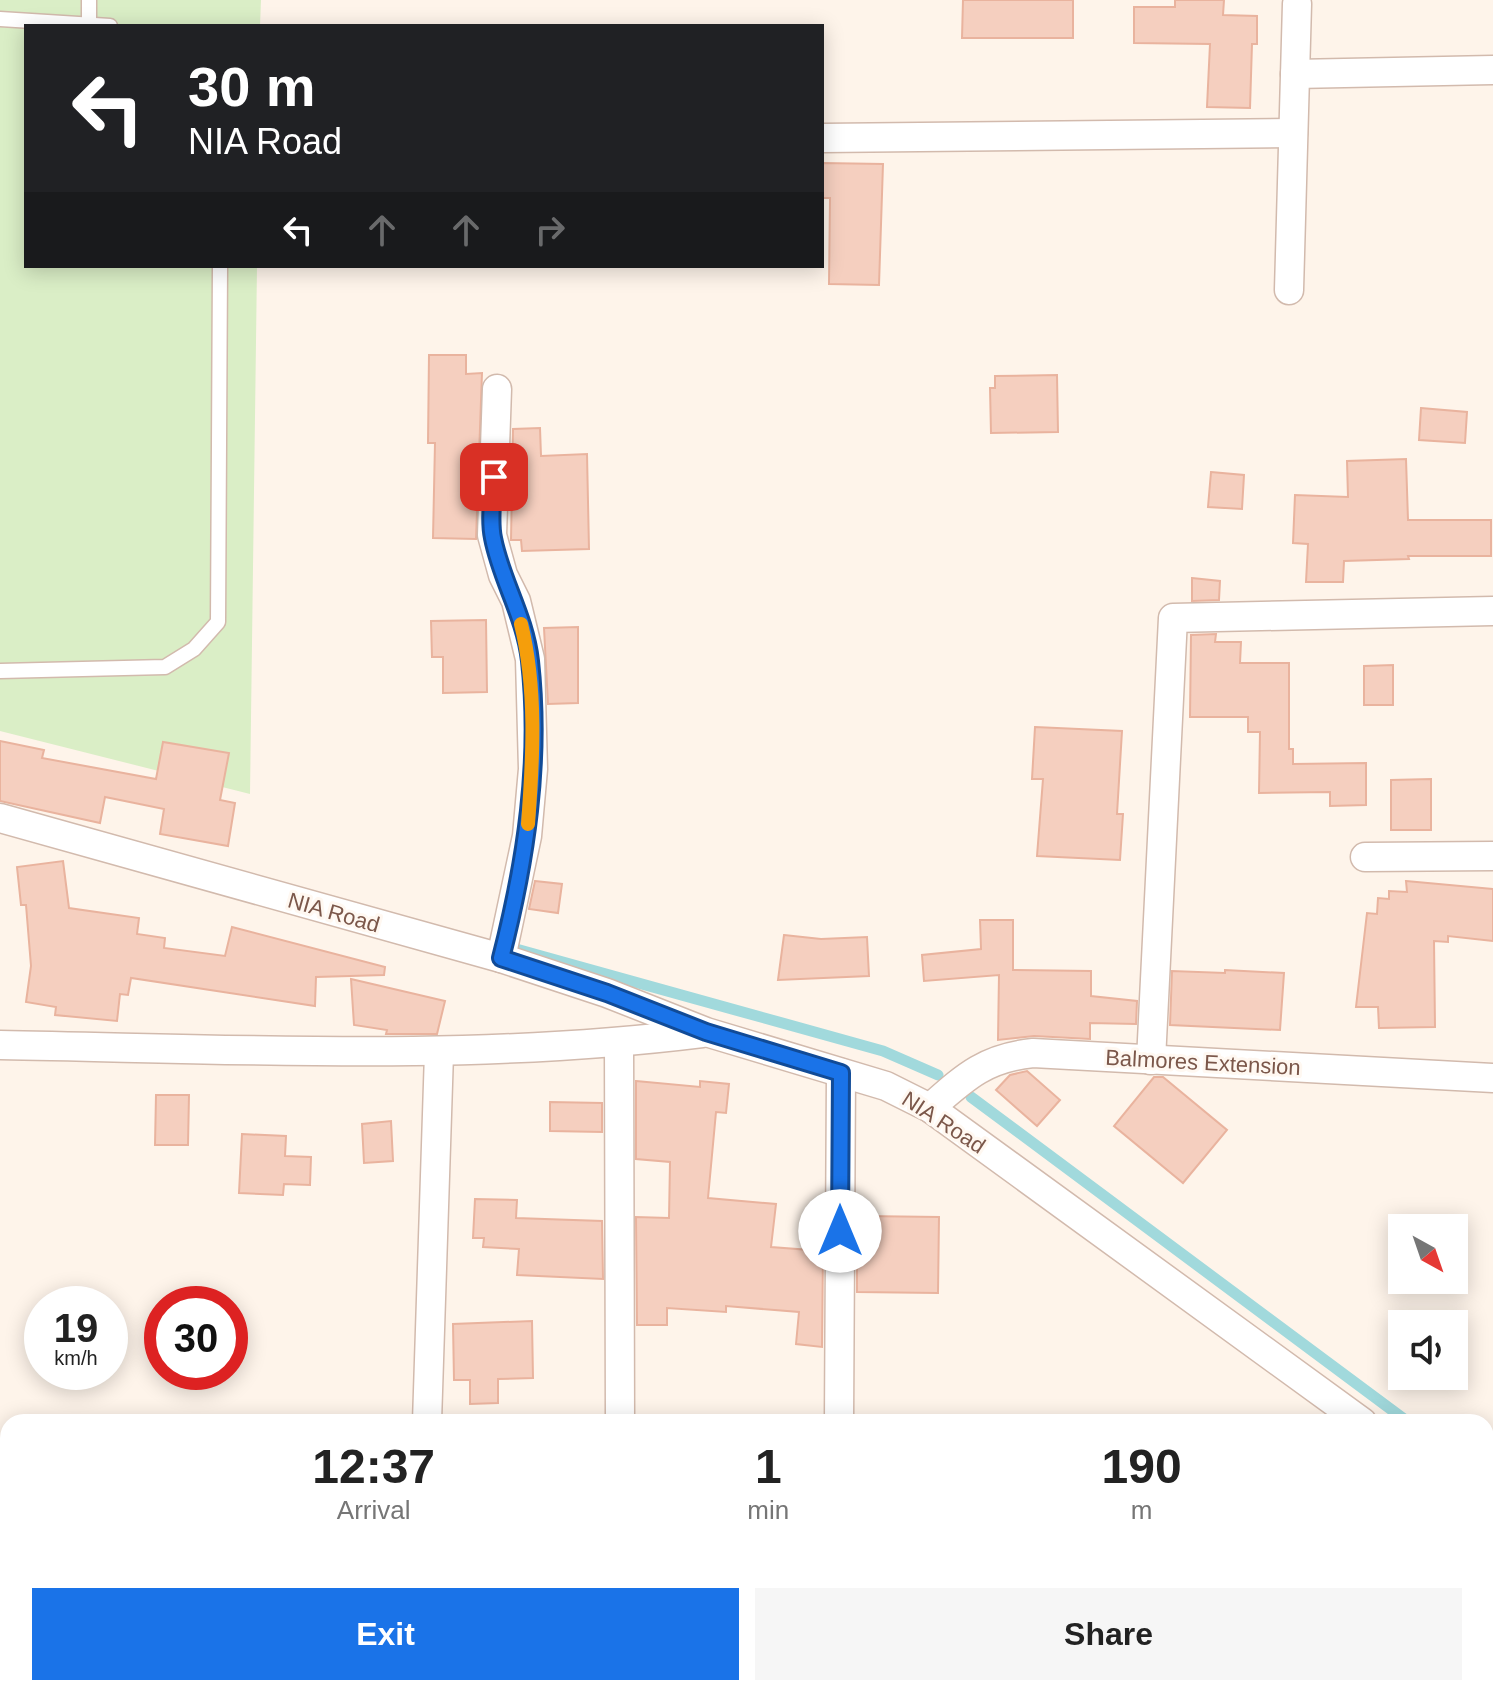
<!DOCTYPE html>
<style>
body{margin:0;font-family:Helvetica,sans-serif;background:#f6f6f6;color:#222;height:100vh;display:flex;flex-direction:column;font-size:30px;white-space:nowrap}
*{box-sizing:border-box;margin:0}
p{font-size:26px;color:#767676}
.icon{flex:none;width:44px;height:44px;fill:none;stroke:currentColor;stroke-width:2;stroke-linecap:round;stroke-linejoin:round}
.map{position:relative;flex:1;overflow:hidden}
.drawer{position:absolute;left:0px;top:1414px;width:1494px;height:282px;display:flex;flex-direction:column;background:#fff;border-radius:24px 24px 0 0;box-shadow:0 4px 20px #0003}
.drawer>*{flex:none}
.top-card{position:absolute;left:24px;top:24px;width:800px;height:244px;border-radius:0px;box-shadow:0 4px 20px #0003;background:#202124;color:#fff;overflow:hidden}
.needle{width:52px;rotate:140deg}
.fabs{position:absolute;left:1388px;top:1214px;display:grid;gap:16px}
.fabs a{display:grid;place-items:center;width:80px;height:80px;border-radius:0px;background:#fff;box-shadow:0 4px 20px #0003;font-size:40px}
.speed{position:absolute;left:24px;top:1286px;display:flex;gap:16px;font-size:40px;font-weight:700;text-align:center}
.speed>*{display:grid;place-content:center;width:104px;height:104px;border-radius:50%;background:#fff;box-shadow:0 4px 20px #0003;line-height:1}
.speed small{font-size:20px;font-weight:400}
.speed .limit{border:12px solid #d22;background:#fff;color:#111}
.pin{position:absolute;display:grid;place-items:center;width:68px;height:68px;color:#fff;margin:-34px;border-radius:16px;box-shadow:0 4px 12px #0006}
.me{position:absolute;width:88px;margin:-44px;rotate:0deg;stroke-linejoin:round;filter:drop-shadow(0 0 6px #0008)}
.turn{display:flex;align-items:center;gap:28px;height:168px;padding:0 32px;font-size:36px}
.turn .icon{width:104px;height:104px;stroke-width:2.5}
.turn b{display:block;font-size:56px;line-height:68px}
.lanes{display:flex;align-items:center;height:76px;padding:0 32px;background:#0003;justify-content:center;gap:40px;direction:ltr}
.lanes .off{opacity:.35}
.eta{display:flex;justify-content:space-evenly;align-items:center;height:136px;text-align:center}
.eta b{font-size:48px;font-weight:700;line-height:56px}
.button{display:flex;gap:16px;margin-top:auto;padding:16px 32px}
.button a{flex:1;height:92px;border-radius:0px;background:#1a73e8;color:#fff;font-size:32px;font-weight:700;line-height:92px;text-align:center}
.button a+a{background:#f6f6f6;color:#222}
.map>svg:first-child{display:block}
</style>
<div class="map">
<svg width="1493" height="1695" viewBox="0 0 1493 1695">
<rect width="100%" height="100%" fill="#fef4ea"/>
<path fill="#daeec6" d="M 0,0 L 261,0 L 260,26 L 26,26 L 26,266 L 257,266 L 250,794 L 0,731 Z"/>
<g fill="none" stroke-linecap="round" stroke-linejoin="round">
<g stroke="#a1d9dc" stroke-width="11">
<path d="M 509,947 L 883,1051 L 938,1075"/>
<path d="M 971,1097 L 1408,1422"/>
<path d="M 1486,1480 L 1493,1486"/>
</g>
</g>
<g fill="#f5cfbf" stroke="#e9b39e" stroke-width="2">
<path d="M 963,0 L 1073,0 L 1073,38 L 962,38 Z"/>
<path d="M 1175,0 L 1224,0 L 1223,15 L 1257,16 L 1257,44 L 1252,44 L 1250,108 L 1207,107 L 1210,44 L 1134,43 L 1134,7 L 1175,7 Z"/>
<path d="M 822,163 L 883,164 L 879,285 L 829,284 L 830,198 L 822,198 Z"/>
<path d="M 429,355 L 466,355 L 466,374 L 482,373 L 476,539 L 433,538 L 435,443 L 428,443 Z"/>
<path d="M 1057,375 L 1058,432 L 991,433 L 990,388 L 995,388 L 995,376 Z"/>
<path d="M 1421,408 L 1467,412 L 1465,443 L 1419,440 Z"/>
<path d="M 540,428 L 541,456 L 587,454 L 589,549 L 522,551 L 521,540 L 511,540 L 513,429 Z"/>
<path d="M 1406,459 L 1408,520 L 1491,520 L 1491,556 L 1408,556 L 1409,559 L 1344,561 L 1343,582 L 1306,582 L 1308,544 L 1293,543 L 1295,495 L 1348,497 L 1347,461 Z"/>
<path d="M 1211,472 L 1244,475 L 1242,509 L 1208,507 Z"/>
<path d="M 1192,578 L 1220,581 L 1219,600 L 1192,601 Z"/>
<path d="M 486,620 L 487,692 L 443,693 L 443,657 L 432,657 L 431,621 Z"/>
<path d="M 578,627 L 578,703 L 548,704 L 544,628 Z"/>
<path d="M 1216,634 L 1215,642 L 1241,642 L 1240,663 L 1289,663 L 1289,749 L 1293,749 L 1293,764 L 1366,763 L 1366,805 L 1330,806 L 1330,792 L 1259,793 L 1260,732 L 1248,732 L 1248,717 L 1190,717 L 1191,635 Z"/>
<path d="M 1393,665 L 1393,705 L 1364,705 L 1364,666 Z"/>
<path d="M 1035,727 L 1122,731 L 1117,814 L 1123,814 L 1120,860 L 1037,856 L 1043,779 L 1032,779 Z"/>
<path d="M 0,741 L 44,750 L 42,758 L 156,779 L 163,742 L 229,753 L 220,800 L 235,803 L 228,846 L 160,834 L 164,809 L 105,797 L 100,823 L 0,801 Z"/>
<path d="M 1431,779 L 1431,830 L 1391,830 L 1391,780 Z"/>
<path d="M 63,861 L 69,908 L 139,918 L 137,934 L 165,938 L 164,948 L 225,956 L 232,927 L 385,967 L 384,975 L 316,977 L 315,1006 L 131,978 L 128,995 L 120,994 L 117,1021 L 55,1015 L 56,1007 L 26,1002 L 31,966 L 26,905 L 21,905 L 17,867 Z"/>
<path d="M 535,881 L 562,884 L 558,913 L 529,909 Z"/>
<path d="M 1406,881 L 1493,889 L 1493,941 L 1448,936 L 1448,942 L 1434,941 L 1435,1027 L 1379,1028 L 1378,1007 L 1356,1007 L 1367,913 L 1377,914 L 1378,898 L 1389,899 L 1389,891 L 1407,892 Z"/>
<path d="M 980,920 L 1013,920 L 1013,970 L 1091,971 L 1091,996 L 1137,1001 L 1136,1024 L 1090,1023 L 1090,1039 L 1034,1036 L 998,1040 L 999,975 L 924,981 L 922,955 L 981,949 Z"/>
<path d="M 784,935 L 821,939 L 867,937 L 869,976 L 778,980 Z"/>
<path d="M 1225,970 L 1284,973 L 1280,1030 L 1170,1025 L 1172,971 L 1225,973 Z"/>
<path d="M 351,979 L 445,1001 L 437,1034 L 386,1034 L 387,1030 L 354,1025 Z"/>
<path d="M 1027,1071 L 1060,1100 L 1037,1126 L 996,1090 L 1010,1075 Z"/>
<path d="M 1154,1077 L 1163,1077 L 1227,1130 L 1183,1183 L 1114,1126 Z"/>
<path d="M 636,1081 L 700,1087 L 700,1081 L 729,1084 L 726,1113 L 716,1112 L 708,1198 L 776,1204 L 771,1247 L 823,1251 L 822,1347 L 796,1344 L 799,1312 L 726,1306 L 726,1312 L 667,1308 L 667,1325 L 637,1325 L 636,1217 L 669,1218 L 670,1162 L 636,1159 Z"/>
<path d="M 156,1095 L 189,1095 L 188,1145 L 155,1145 Z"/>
<path d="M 550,1102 L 602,1103 L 602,1132 L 550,1131 Z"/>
<path d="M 391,1121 L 393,1161 L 364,1163 L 362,1124 Z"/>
<path d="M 242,1134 L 286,1136 L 285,1156 L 311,1157 L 310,1185 L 284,1184 L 283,1195 L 239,1193 Z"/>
<path d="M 475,1199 L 517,1200 L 516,1218 L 602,1221 L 603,1279 L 517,1275 L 519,1249 L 483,1247 L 484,1238 L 473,1238 Z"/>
<path d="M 863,1216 L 939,1217 L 938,1293 L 857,1292 L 857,1254 L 862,1254 Z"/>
<path d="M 532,1321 L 533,1378 L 498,1379 L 498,1403 L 470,1404 L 470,1380 L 454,1380 L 453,1324 Z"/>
</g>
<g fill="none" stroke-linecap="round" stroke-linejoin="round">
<defs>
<g id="service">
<path d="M 0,19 L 110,26"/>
<path d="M 89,24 L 89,0"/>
<path d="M 0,671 L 165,667 L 194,649 L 218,622 L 220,266"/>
</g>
<g id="minor">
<path d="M 1295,74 L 1493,70"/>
<path d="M 822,138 L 1293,133"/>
<path d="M 1289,290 L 1297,4"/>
<path d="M 497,389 L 492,535 L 503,575 L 516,601 L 530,659 L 533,769 L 527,836 L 501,958"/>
<path d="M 0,818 L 501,958 L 607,993 L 706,1032 L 886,1086 L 930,1108 L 1362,1422"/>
<path d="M 1365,857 L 1493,856"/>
<path d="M 619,1043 L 620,1422"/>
<path d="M 0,1045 C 234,1049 469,1062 702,1033"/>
<path d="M 1151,1060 L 1173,618 L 1493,611"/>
<path d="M 930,1108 C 965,1077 985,1058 1033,1053 L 1493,1078"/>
<path d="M 427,1422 L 439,1053"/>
<path d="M 839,1422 L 841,1073"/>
<path d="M 1486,1512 L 1493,1517"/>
<path d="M 621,1688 L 621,1695"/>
<path d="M 837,1695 L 837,1688"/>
</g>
</defs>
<use href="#service" stroke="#d2baad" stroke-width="17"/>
<use href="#minor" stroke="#d2baad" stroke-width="31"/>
<use href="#service" stroke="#fff" stroke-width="14"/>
<use href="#minor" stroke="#fff" stroke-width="28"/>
</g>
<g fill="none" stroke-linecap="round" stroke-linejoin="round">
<defs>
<path id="route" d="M 494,477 C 493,496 489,519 493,538 C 501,580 525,616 530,661 C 541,761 526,861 501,958 L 607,993 L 706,1032 L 841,1073 L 840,1231"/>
</defs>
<use href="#route" stroke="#114b97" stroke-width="20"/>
<use href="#route" stroke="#1a73e8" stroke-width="14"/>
<path stroke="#f59e0b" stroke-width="14" d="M 521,624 C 537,689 533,758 528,824"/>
</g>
<g text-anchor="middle" stroke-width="6" stroke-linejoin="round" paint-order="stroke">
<g font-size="22" fill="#7b574a" stroke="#fff8f1">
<text transform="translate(334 912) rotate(16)" y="8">NIA Road</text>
<text transform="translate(1203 1062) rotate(3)" y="8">Balmores Extension</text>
<text transform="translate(944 1122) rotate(33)" y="8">NIA Road</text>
</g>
</g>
</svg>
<div class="fabs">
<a><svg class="needle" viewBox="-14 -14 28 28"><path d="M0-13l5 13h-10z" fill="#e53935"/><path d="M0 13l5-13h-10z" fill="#767676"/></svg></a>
<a><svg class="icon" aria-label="sound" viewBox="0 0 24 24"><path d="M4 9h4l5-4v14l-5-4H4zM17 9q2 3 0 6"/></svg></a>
</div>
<div class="speed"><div>19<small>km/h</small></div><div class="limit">30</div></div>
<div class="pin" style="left:494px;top:477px;background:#d93025"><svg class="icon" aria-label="arrive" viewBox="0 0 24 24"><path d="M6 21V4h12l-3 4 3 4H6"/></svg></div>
<svg class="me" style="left:840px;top:1231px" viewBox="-20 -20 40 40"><circle r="19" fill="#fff"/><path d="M0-13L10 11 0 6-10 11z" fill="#1a73e8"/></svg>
<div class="top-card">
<div class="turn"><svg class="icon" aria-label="left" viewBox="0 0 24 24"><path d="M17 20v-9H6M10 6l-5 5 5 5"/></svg><div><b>30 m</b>NIA Road</div></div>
<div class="lanes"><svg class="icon" aria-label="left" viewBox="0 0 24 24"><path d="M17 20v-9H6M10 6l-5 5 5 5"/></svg><svg class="icon off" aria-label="ahead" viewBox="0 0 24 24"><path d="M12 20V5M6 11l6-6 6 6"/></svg><svg class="icon off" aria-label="ahead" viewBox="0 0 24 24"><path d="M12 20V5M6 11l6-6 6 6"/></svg><svg class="icon off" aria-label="right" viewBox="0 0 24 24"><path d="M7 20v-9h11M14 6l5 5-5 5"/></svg></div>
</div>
<section class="drawer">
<div class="eta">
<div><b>12:37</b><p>Arrival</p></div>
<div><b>1</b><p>min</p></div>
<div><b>190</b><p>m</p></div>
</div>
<div class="button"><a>Exit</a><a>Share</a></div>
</section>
</div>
